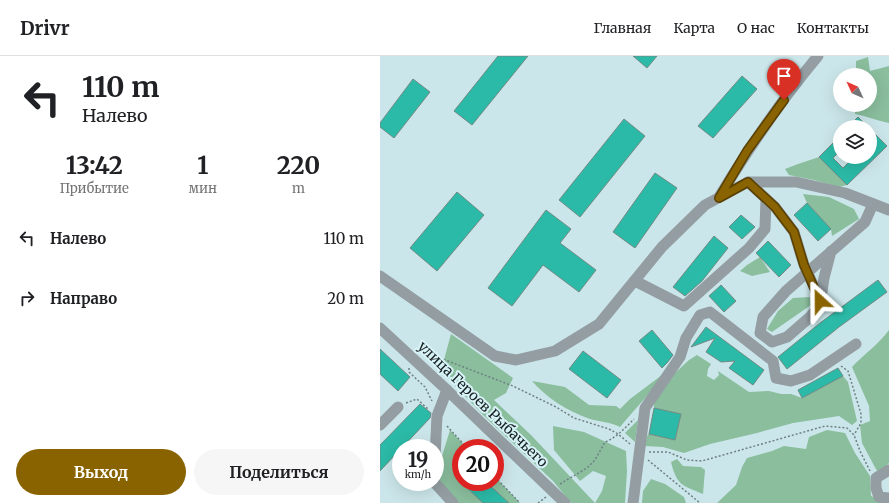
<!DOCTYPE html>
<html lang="ru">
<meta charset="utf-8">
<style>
body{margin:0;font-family:Merriweather,serif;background:#f6f6f6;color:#202124;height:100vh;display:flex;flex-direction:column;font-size:15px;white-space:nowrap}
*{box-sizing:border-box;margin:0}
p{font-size:13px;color:#757577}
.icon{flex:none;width:22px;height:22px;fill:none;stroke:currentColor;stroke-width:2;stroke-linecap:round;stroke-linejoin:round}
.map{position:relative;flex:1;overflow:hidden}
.details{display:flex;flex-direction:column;background:#fff;width:380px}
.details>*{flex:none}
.guide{background:#fff;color:#202124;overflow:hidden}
.needle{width:26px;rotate:314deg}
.buttons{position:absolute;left:453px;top:12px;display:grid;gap:8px}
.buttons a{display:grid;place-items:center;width:44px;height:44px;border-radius:50%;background:#fff;box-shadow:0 4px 16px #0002;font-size:20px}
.speed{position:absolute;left:12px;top:383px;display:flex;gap:8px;font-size:20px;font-weight:700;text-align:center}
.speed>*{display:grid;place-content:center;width:52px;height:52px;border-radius:50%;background:#fff;box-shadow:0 4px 16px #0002;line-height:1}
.speed small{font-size:10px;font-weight:400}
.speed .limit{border:6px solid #d22;background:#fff;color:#111}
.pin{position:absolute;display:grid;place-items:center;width:34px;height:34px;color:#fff;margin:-41px -17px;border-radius:50% 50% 50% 0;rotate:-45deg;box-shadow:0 0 4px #0007}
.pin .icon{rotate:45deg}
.me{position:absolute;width:44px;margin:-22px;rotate:336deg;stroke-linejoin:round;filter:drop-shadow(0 0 3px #0008)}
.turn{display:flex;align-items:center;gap:14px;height:84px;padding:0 16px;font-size:18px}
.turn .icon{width:52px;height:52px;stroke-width:2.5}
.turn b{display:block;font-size:28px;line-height:34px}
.eta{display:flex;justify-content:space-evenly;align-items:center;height:68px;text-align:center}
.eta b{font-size:24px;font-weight:700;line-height:28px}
.action{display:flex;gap:8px;margin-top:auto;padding:8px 16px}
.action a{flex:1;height:46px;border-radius:24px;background:#896300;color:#fff;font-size:16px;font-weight:700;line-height:46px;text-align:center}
.action a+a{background:#f6f6f6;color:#202124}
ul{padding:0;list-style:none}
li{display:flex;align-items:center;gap:12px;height:60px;padding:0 16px}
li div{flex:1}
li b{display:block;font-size:15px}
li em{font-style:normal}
header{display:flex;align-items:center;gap:24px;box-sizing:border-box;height:56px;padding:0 20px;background:#fff;border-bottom:1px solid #e0e0e0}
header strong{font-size:19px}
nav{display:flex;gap:22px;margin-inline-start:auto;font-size:14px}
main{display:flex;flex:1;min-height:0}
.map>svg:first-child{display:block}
</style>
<header>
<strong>Drivr</strong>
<nav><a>Главная</a><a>Карта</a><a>О нас</a><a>Контакты</a></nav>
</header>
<main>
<section class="details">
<div class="guide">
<div class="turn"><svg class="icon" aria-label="left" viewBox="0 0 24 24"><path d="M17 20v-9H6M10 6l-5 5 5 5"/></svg><div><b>110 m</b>Налево</div></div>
</div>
<div class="eta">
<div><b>13:42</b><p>Прибытие</p></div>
<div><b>1</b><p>мин</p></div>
<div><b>220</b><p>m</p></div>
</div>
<ul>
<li><svg class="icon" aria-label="left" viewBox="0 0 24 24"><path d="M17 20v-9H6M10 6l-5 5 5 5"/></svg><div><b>Налево</b></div><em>110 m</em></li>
<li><svg class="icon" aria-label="right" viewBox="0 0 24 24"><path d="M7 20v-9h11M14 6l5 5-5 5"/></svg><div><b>Направо</b></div><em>20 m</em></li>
</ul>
<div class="action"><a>Выход</a><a>Поделиться</a></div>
</section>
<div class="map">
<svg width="509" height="447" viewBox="0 0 509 447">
<rect width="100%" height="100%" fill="#cbe6ea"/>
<g fill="#8abe9d">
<path d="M 488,1 L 490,15 L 509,10 L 509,67 C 497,65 487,60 475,58 L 475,49 L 490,49 L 490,19 L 476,19 L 476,5 Z"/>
<path d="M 439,101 L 467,129 L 459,131 L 434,124 L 409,119 L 405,113 L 418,108 Z"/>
<path d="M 423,138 L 449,141 L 474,153 L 479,163 L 452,180 L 451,173 L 427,147 Z"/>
<path d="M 380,201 L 390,216 L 372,220 L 360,215 L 367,209 Z"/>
<path d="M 430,241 L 431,249 L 392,276 L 387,273 L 398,255 L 413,242 Z"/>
<path d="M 509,274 L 509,407 L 505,411 L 497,415 L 482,387 L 480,369 L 490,365 L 489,350 L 472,311 C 484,298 499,288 509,274 Z"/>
<path d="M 71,278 L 133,322 L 126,337 L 114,344 L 151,379 L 215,447 L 222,435 L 226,420 L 213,415 L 200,425 L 174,394 L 173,370 L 204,376 L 246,395 L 247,415 L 245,447 L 191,447 L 173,425 L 102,358 L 61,315 Z"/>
<path d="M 317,299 L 331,308 L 328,313 L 327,320 L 334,324 L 339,319 L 338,315 L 369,336 L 389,335 L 401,338 L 411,338 L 422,342 L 463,320 L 468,326 L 477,365 L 472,369 L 459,360 L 413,367 L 377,377 L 330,388 L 304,397 L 283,391 L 264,390 L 268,378 L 295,384 L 301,358 L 274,352 L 274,347 L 295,317 L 309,304 Z"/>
<path d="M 286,316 C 272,335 255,353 240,371 C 230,366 220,366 210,363 C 187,355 167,342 152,325 L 185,331 L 209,349 L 236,350 L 240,353 L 250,343 Z"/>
<path d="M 258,364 L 255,386 L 245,377 Z"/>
<path d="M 70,374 L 87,392 L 81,392 L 81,418 L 77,422 L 103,447 L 73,447 L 55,423 Z"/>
<path d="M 447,374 L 465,377 L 475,397 L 490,420 L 491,440 L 509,447 L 337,447 L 356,429 L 362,411 L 367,402 L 392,395 L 404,390 L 426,393 L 429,381 Z"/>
<path d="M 297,403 L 303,410 L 321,411 L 325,414 L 323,438 C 302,429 297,430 291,406 Z"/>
<path d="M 115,421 L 140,447 L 129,447 L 106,426 L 115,426 Z"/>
<path d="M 271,423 L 285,428 L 304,441 L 306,447 L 262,447 L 263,435 Z"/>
</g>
<g fill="#2bbaa7" stroke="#718a84">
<path d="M 118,0 L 148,0 L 92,69 L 74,55 Z"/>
<path d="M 253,0 L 277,0 L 267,12 Z"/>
<path d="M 362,20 L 377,33 L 333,82 L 318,70 Z"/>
<path d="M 33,23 L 50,36 L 14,82 L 0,71 L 0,67 Z"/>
<path d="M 478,61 L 488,71 L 468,71 Z"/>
<path d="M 244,63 L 265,80 L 200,161 L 179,144 Z"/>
<path d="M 490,73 L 507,90 L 467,129 L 439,101 L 460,80 L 460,95 L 453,102 L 463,112 L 474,101 L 490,101 Z"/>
<path d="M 275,117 L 297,132 L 255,192 L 233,176 Z"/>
<path d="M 77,136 L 104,159 L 57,215 L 30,192 Z"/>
<path d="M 427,147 L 451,173 L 438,185 L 414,159 Z"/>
<path d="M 166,154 L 191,173 L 180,187 L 216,214 L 199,236 L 163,209 L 132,250 L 108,232 Z"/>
<path d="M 361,159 L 375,171 L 362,183 L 349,171 Z"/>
<path d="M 334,180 L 348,192 L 322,225 L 305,240 L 293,231 Z"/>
<path d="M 388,185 L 411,209 L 399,221 L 376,197 Z"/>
<path d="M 498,224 L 507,236 L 459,271 L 407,313 L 398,301 L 440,267 Z"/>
<path d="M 341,229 L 356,245 L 344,256 L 329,240 Z"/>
<path d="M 326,271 L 384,314 L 373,329 L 349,312 L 355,305 L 341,306 L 326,296 L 335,282 L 311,291 Z"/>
<path d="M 272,274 L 293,299 L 287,307 L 282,312 L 259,285 Z"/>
<path d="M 0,293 L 30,321 L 18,335 L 0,318 Z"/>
<path d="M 203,295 L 241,324 L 227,342 L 189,313 Z"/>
<path d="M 458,312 L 463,320 L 422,342 L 418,334 Z"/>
<path d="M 40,348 L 51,357 L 50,362 L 0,415 L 0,389 Z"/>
<path d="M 274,352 L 301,358 L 295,384 L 269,378 Z"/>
<path d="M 81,426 L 106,426 L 129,447 L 103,447 Z"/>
</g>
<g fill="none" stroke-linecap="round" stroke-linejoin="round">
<g stroke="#6e8083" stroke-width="1.5" stroke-dasharray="2 2" stroke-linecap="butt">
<path d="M 48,304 L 60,302 L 133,330 L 176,351 L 194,362 L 229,373 L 238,378 L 250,388"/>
<path d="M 461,310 L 468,315 L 481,358 L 481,367 L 474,379"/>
<path d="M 29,312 L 29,316 L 45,331 L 52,345"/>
<path d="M 26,347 L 37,343 L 49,354"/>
<path d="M 67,370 L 87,392"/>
<path d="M 269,396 L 288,396 L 307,404 L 322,405 L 445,370 L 467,372 L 474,379 L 480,395 L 490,415"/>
<path d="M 268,404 L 320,447"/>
<path d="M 115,421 L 140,447"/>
<path d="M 180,428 L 207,412 L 215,404 L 225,386 C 236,382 245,372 254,363"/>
<path d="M 158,447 L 166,441"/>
</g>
<g stroke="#939da2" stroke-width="11">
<path d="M 368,126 L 395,151 L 414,176 L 424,209 L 440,244"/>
<path d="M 339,141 C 369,92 401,44 438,0"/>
<path d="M 451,195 L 444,222 L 440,249 L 430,261 L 407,281 L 392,286 L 380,277 L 383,261 L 406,235 L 485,166 L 493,148"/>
<path d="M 0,220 L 115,300 L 136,304 L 175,295 L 219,268 L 282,191 L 325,149 L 368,126 L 416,126 L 465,137 L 509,154"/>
<path d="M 255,225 L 304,250 L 369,192 L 385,173 L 386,143"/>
<path d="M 0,272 L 67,334 L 185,447"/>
<path d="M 0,369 L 18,351"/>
<path d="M 55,401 L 57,360 L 67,334"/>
<path d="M 509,414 L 496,422 L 496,432 L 499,441 L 509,442"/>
<path d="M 54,426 L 73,447"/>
<path d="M 253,447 L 265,352 L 300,301 L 306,282 L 320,259 L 330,256 L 393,305 L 396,322 L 411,325 L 430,319 L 476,288"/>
</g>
</g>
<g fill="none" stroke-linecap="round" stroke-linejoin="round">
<defs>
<path id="route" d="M 404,44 L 367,95 L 339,142 L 368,126 L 395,151 L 414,176 L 424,209 L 440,245"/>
</defs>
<use href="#route" stroke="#594000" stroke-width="10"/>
<use href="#route" stroke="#896300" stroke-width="7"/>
</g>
<g text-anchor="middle" stroke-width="4" stroke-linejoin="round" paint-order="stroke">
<g font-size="14" fill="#151f20" stroke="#d8f3f7">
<text transform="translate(103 348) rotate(44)" y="5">улица Героев Рыбачьего</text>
</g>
</g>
</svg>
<div class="buttons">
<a><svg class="needle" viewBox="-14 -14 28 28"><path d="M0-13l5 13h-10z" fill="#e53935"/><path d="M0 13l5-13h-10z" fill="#757577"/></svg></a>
<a><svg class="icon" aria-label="layers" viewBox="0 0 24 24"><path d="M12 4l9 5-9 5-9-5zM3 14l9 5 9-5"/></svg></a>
</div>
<div class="speed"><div>19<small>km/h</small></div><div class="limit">20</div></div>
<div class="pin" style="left:404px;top:44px;background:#d93025"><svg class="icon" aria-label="arrive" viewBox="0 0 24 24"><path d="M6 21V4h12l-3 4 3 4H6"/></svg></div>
<svg class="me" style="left:440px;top:245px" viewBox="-20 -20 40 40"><path d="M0-17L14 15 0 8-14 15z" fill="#896300" stroke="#fff" stroke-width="4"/></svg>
</div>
</main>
